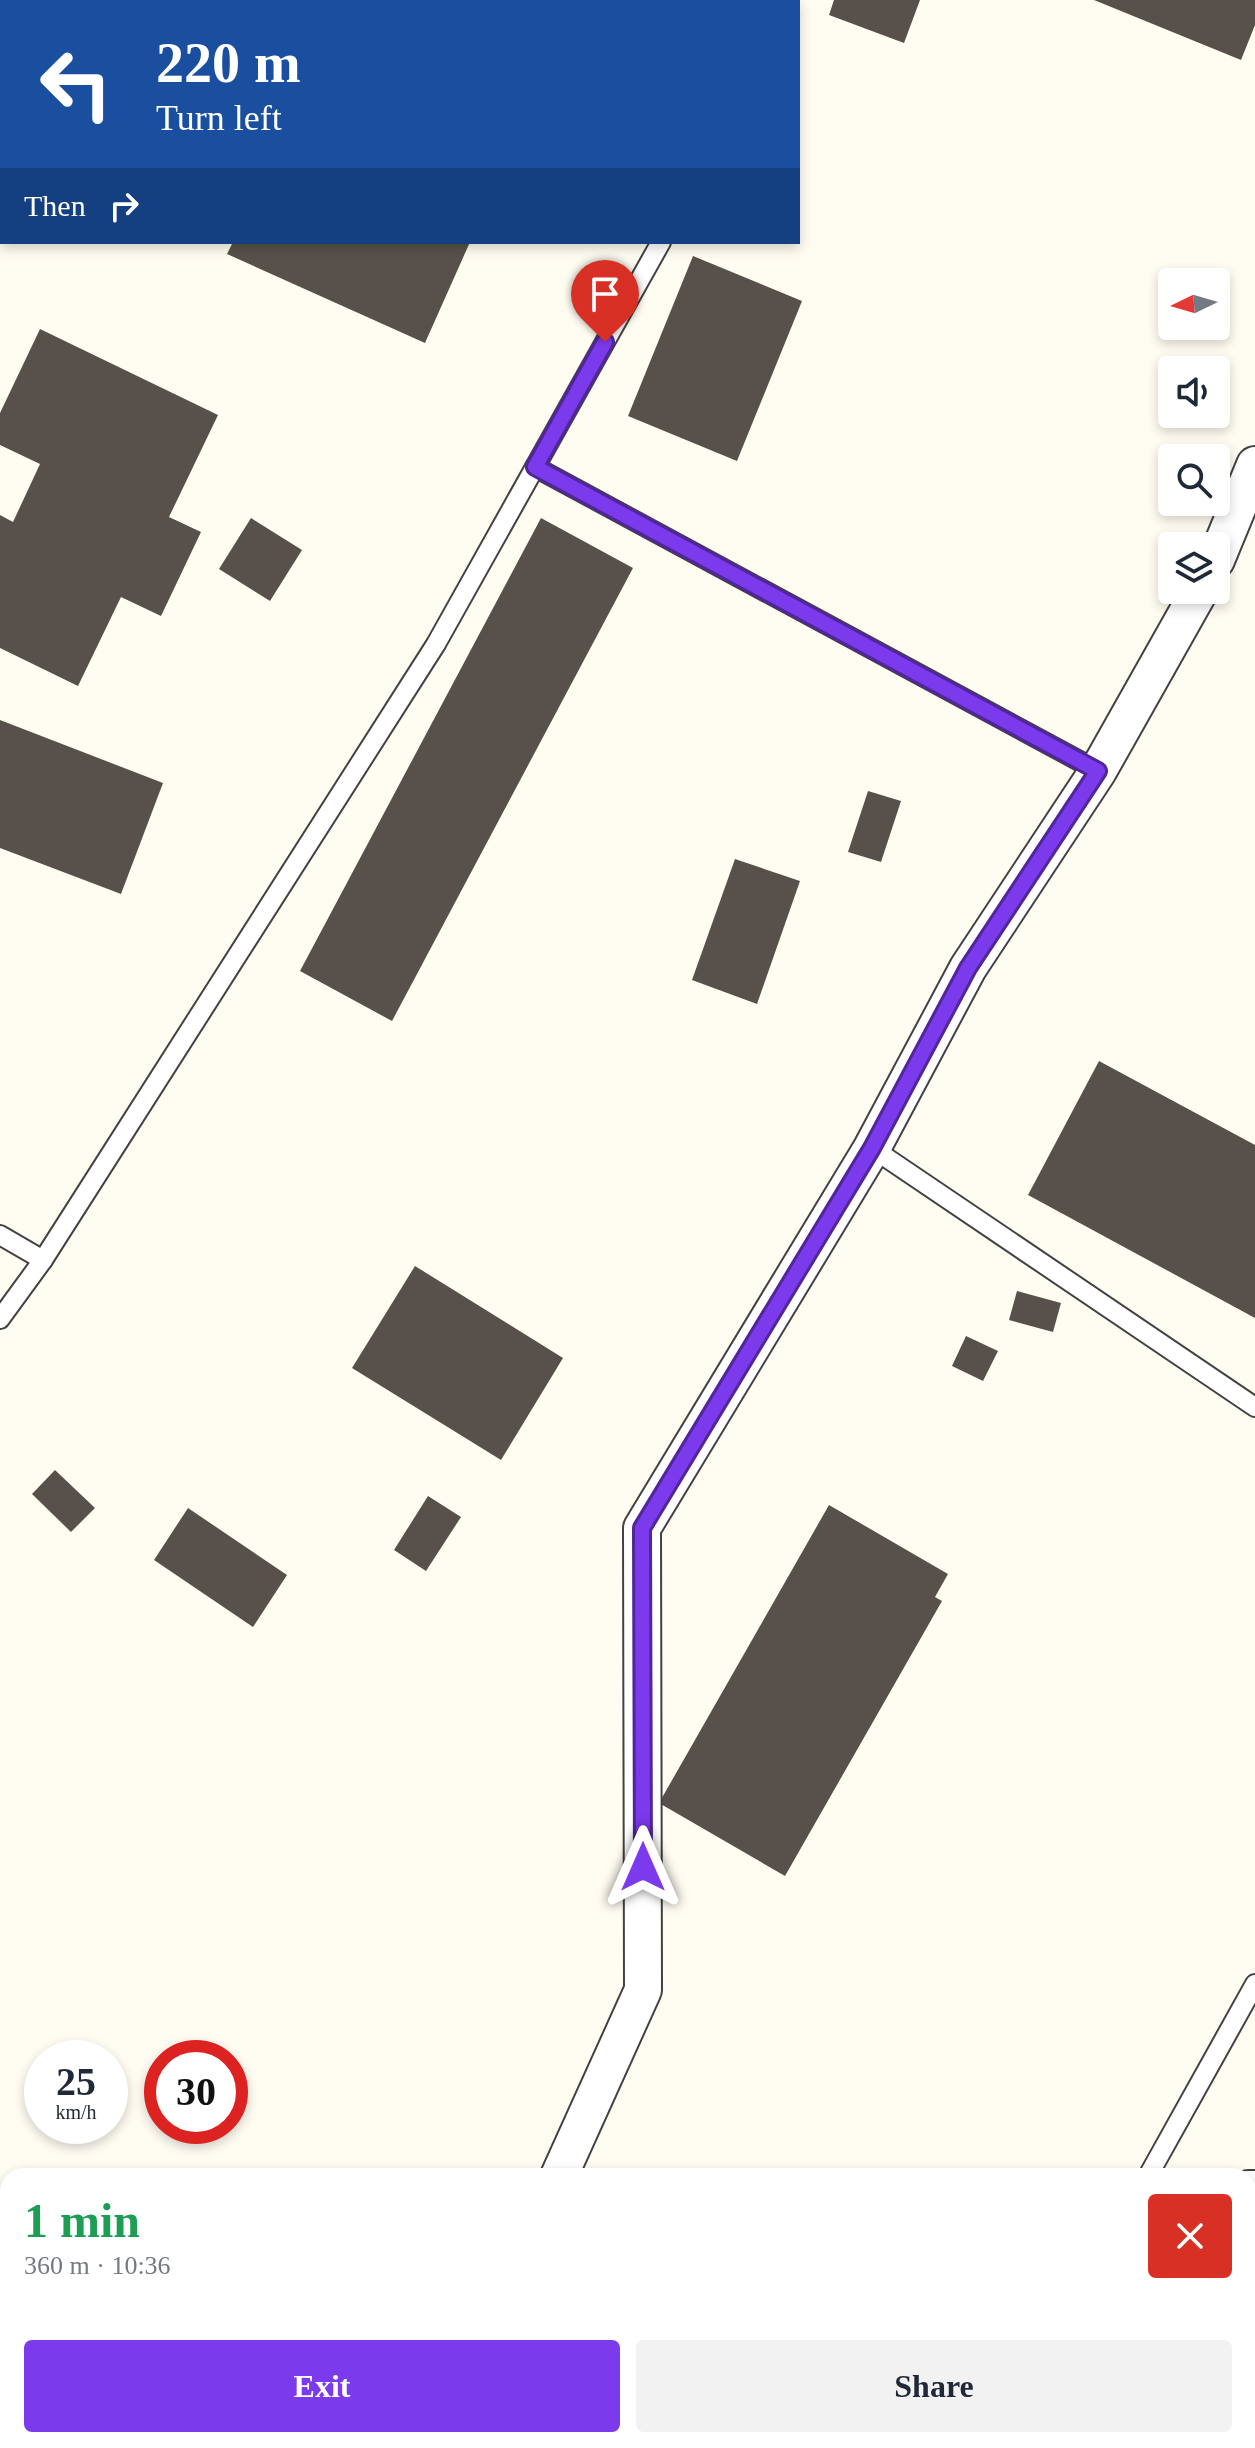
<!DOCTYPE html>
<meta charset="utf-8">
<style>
body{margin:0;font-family:Georgia,serif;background:#f2f2f3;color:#1f2937;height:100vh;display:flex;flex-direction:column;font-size:30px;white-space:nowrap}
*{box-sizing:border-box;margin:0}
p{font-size:26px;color:#747a83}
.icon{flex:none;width:44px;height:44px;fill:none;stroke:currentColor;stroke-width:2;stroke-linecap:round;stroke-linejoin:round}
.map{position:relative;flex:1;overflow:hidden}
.drawer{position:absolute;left:0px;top:2168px;width:1256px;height:280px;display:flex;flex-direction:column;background:#fff;border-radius:24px 24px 0 0;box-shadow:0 4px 12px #0003}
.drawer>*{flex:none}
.banner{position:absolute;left:0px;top:0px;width:800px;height:244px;box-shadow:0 4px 12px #0003;background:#1a4fa0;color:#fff;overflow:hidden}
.needle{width:52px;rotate:265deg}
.buttons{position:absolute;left:1158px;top:268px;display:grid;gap:16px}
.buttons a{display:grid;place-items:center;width:72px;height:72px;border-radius:8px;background:#fff;box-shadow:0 4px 12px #0003;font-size:40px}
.speed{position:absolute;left:24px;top:2040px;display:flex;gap:16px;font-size:40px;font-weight:700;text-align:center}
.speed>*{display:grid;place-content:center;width:104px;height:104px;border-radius:50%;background:#fff;box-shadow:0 4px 12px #0003;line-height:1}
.speed small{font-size:20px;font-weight:400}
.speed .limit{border:12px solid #d22;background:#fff;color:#111}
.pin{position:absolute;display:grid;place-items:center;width:68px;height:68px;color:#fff;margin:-82px -34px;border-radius:50% 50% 50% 0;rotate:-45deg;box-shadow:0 0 8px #0007}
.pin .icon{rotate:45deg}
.me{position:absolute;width:88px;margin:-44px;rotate:0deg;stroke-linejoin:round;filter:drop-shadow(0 0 6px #0008)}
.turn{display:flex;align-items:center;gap:28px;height:168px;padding:0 24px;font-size:36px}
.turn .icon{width:104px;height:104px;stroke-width:2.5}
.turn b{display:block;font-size:56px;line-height:68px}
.then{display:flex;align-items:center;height:76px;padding:0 24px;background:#0003;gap:16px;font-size:30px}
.round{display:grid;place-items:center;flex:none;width:84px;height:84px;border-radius:8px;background:#f2f2f3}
.headline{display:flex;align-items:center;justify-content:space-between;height:136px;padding:0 24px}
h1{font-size:48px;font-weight:700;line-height:60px;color:#1e9e55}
.cta{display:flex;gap:16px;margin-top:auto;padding:16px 24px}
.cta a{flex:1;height:92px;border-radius:8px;background:#7c3aed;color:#fff;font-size:32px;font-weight:700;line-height:92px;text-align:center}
.cta a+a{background:#f2f2f3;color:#1f2937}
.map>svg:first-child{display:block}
</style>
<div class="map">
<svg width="1255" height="2448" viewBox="0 0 1255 2448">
<rect width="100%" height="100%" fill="#fffdf2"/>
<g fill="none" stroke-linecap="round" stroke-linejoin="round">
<path stroke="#b5dbf7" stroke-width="40" d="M 1152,2448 L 1245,2440"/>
</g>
<g fill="#58514b">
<path d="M 834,0 L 920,0 L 904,43 L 829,15 Z"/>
<path d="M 1094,0 L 1255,0 L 1255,25 L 1241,60 Z"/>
<path d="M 233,242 L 470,242 L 425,343 L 227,254 Z"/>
<path d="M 693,256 L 802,301 L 737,461 L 628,416 Z"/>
<path d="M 40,329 L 218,415 L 169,517 L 201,532 L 161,616 L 121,597 L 78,686 L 0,648 L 0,515 L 13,522 L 40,464 L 0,445 L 0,413 Z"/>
<path d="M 251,518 L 302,550 L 270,601 L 219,569 Z"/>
<path d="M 541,518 L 633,568 L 392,1021 L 300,971 Z"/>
<path d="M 0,720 L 163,783 L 121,894 L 0,848 Z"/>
<path d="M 868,791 L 901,801 L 881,862 L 848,852 Z"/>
<path d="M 735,859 L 800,881 L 757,1004 L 692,980 Z"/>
<path d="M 1099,1061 L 1255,1145 L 1255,1318 L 1028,1195 Z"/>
<path d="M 415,1266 L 563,1358 L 501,1460 L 352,1368 Z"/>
<path d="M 1017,1291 L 1061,1303 L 1053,1332 L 1009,1320 Z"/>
<path d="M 966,1336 L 998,1351 L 983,1381 L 952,1366 Z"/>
<path d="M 55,1470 L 95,1508 L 71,1532 L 32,1494 Z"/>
<path d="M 428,1496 L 461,1517 L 426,1571 L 394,1550 Z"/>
<path d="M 829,1505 L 948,1574 L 935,1597 L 942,1601 L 785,1876 L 659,1803 Z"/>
<path d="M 188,1508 L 287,1575 L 253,1627 L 154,1560 Z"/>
</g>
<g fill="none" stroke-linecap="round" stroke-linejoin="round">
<defs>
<g id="service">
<path d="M 96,2 L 97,0"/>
<path d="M 766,2 L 766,0"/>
<path d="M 0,169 L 2,170"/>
<path d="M 0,189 L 2,186"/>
<path d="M 535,467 L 1098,771"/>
<path d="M 872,1148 L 1255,1407"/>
<path d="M 0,1235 L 43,1260"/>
<path d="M 0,1319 L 43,1260 L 436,644 L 661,242"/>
<path d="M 1148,2176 L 1255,1984"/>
</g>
<g id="minor">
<path d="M 1216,560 L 1255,465"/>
<path d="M 559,2176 L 643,1990 L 642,1528 L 872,1148 L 968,968 L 1098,771 L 1200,590"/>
<path d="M 1248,2189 L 1255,2189"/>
<path d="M 0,2317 L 8,2316"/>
<path d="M 1248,2412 L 1255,2412"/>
<path d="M 438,2448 L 439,2440"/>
<path d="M 831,2448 L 932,2440"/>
</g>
</defs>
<use href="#service" stroke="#424242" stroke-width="22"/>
<use href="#minor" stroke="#424242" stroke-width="40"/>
<use href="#service" stroke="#fff" stroke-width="18"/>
<use href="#minor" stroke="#fff" stroke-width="36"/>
</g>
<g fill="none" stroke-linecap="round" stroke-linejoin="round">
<defs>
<path id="route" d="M 605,342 L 535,467 L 1098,771 L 968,968 L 872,1148 L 642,1528 L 643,1867"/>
</defs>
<use href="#route" stroke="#51269a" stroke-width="20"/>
<use href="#route" stroke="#7c3aed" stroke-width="14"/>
</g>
</svg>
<div class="buttons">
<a><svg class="needle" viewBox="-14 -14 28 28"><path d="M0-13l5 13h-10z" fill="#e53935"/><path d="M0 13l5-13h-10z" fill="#747a83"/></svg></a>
<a><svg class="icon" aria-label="sound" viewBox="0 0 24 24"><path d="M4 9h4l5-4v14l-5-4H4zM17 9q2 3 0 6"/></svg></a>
<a><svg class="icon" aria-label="search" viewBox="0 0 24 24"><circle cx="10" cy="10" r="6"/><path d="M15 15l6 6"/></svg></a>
<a><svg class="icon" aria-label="layers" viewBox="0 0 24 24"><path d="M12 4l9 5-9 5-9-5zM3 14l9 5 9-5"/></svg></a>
</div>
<div class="speed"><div>25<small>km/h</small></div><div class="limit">30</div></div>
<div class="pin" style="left:605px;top:342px;background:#d93025"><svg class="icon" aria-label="arrive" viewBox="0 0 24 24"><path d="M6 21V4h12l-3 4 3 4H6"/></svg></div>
<svg class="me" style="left:643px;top:1867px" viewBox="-20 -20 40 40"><path d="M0-17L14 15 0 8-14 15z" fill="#7c3aed" stroke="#fff" stroke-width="4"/></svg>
<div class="banner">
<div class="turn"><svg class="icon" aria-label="left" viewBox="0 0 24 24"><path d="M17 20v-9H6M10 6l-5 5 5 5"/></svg><div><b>220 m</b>Turn left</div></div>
<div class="then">Then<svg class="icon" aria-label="right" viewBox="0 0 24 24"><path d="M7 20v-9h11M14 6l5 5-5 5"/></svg></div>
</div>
<section class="drawer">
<div class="headline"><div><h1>1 min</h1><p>360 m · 10:36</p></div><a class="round" style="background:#d93025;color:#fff"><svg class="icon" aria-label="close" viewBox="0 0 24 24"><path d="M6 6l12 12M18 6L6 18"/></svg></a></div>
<div class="cta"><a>Exit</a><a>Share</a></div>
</section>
</div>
